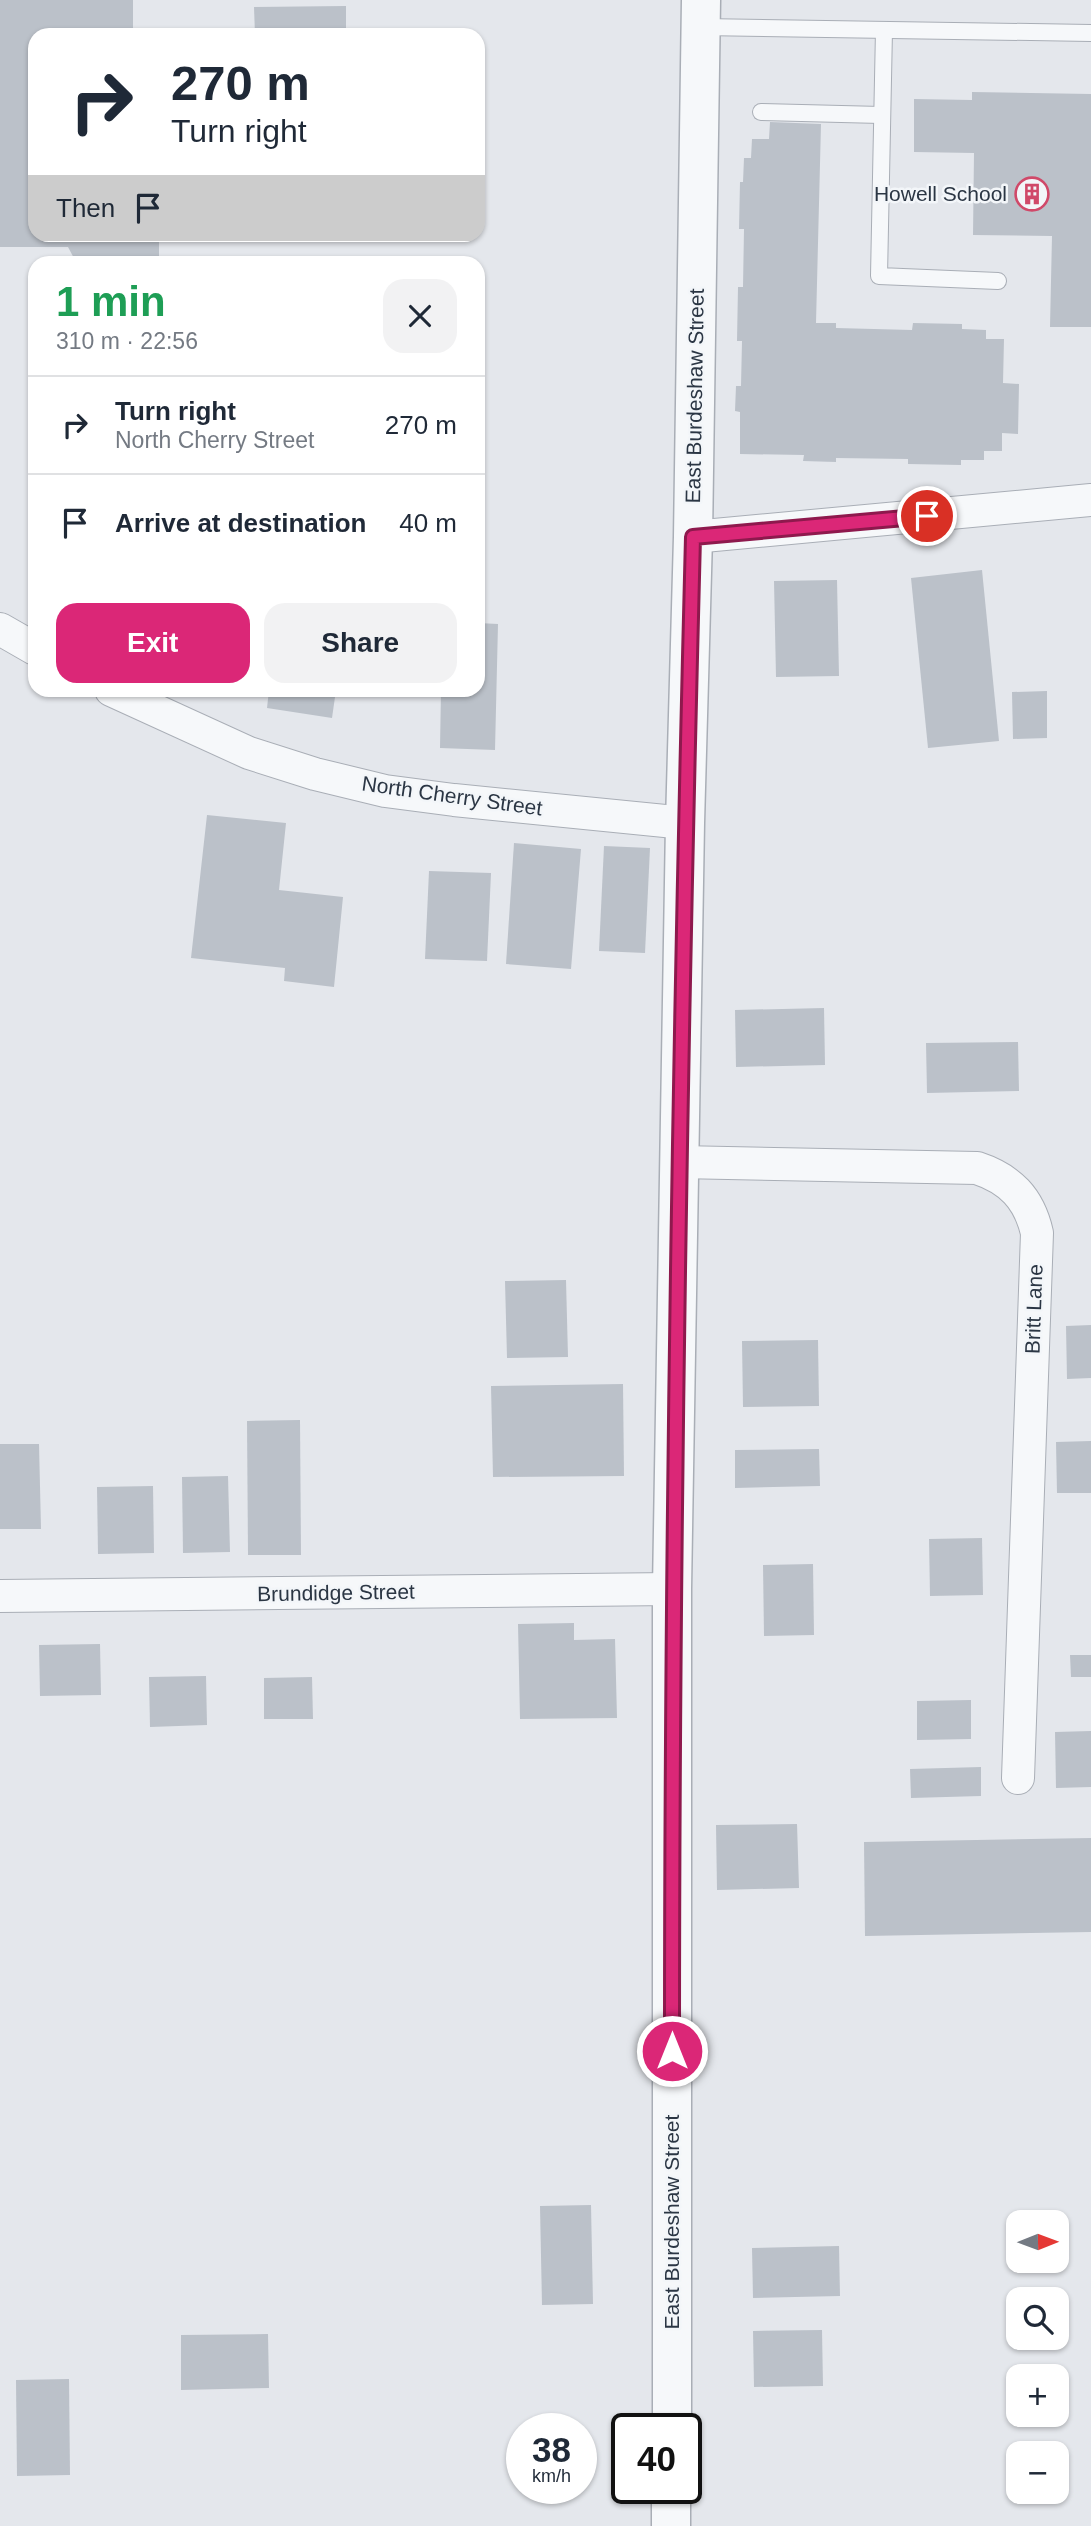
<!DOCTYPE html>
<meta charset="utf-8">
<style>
body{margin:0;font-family:Arial,sans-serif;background:#f2f2f3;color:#1f2937;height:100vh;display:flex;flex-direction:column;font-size:26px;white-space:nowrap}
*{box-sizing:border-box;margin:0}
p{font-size:23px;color:#747a83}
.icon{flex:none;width:38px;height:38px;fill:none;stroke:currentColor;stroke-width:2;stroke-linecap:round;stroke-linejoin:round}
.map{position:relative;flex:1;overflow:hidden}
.side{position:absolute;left:28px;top:256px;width:457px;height:441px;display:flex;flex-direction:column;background:#fff;border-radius:21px;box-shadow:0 2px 5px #0004}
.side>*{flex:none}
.top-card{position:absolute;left:28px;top:28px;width:457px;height:214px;border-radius:21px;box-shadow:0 2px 5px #0004;background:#fff;color:#1f2937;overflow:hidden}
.needle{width:46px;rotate:89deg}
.controls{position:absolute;left:1006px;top:2210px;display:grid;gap:14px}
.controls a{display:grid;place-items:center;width:63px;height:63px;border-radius:14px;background:#fff;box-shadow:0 2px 5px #0004;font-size:35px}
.speed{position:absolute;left:506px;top:2413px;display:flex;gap:14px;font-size:35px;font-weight:700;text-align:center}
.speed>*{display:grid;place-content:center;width:91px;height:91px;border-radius:50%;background:#fff;box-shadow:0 2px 5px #0004;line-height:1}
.speed small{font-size:18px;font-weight:400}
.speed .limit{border:4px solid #111;border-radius:10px;background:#fff;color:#111}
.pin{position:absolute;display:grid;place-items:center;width:60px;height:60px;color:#fff;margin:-30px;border:4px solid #fff;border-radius:50%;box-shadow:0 2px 7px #0007}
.me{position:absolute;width:77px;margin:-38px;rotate:0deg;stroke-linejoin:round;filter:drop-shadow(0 0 5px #0008)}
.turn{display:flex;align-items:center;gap:24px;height:147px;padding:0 28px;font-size:32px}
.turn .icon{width:91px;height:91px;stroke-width:2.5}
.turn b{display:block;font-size:49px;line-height:60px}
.then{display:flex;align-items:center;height:66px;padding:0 28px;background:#0003;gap:14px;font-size:26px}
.round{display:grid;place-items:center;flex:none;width:74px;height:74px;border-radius:21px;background:#f2f2f3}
.head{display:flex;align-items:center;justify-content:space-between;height:119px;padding:0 28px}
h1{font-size:42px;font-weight:600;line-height:52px;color:#1e9e55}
.cta{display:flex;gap:14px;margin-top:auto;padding:14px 28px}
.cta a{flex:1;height:80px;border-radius:21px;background:#db2777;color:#fff;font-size:28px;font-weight:600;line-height:80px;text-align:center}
.cta a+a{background:#f2f2f3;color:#1f2937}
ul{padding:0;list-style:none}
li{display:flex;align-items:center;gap:21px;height:98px;padding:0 28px;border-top:2px solid #e0e1e3}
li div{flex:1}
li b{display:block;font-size:26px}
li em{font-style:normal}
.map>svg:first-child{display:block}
</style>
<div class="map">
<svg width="1091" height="2526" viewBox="0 0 1091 2526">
<rect width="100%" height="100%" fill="#e4e7ec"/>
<g fill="#bbc1c9">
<path d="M 0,0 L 133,0 L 133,32 L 158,31 L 158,35 L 35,35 L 35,234 L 159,234 L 159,262 L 76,262 L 68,247 L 0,247 Z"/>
<path d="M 346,6 L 346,35 L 255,35 L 254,7 Z"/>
<path d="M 972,92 L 1091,94 L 1091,327 L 1050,327 L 1052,236 L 973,235 L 974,153 L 914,152 L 914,99 L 972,100 Z"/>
<path d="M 770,122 L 821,124 L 816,323 L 836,323 L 836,328 L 912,330 L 913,323 L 962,324 L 962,329 L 986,330 L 986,339 L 1004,339 L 1003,383 L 1019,384 L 1018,434 L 1002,433 L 1002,451 L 984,451 L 984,460 L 961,460 L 961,465 L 908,464 L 908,459 L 836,458 L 836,462 L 803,461 L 804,455 L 740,454 L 740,412 L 735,411 L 736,386 L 741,386 L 742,341 L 737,341 L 738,287 L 743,287 L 744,229 L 739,229 L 740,182 L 743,182 L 744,158 L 751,158 L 752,139 L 769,139 Z"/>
<path d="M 982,570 L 999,741 L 928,748 L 911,578 Z"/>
<path d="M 837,580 L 839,676 L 776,677 L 774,581 Z"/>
<path d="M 478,623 L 498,624 L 495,750 L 440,748 L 441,690 L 478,690 Z"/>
<path d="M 269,690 L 336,690 L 332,718 L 267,708 Z"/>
<path d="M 1047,691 L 1047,738 L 1013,739 L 1012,692 Z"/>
<path d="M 207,815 L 286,823 L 279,890 L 343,897 L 334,987 L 284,981 L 285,968 L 191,958 Z"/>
<path d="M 514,843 L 581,849 L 571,969 L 506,964 Z"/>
<path d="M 604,846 L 650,848 L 645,953 L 599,951 Z"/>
<path d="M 429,871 L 491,873 L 487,961 L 425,959 Z"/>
<path d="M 824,1008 L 825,1065 L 736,1067 L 735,1010 Z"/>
<path d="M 1018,1042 L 1019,1091 L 927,1093 L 926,1043 Z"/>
<path d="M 566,1280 L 568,1357 L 507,1358 L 505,1281 Z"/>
<path d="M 1091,1325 L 1091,1378 L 1067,1379 L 1066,1326 Z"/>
<path d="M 818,1340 L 819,1406 L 743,1407 L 742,1341 Z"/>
<path d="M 623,1384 L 624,1476 L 493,1477 L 491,1386 Z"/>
<path d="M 300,1420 L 301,1555 L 248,1555 L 247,1421 Z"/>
<path d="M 1091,1441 L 1091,1493 L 1057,1493 L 1056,1442 Z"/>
<path d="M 0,1444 L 39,1444 L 41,1529 L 0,1529 Z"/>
<path d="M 819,1449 L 820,1486 L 735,1488 L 735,1450 Z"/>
<path d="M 228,1476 L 230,1552 L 183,1553 L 182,1477 Z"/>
<path d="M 153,1486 L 154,1553 L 98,1554 L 97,1487 Z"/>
<path d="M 982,1538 L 983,1595 L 930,1596 L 929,1539 Z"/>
<path d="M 813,1564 L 814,1635 L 764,1636 L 763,1565 Z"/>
<path d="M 574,1623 L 574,1640 L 615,1639 L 617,1718 L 520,1719 L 518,1624 Z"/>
<path d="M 100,1644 L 101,1695 L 40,1696 L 39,1645 Z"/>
<path d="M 1070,1655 L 1091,1655 L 1091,1677 L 1071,1677 Z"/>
<path d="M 206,1676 L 207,1725 L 150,1727 L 149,1677 Z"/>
<path d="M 312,1677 L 313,1719 L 264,1719 L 264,1678 Z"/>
<path d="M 971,1700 L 971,1739 L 917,1740 L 917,1701 Z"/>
<path d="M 1091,1731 L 1091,1787 L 1056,1788 L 1055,1732 Z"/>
<path d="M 981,1767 L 981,1796 L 911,1798 L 910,1769 Z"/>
<path d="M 797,1824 L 799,1888 L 717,1890 L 716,1825 Z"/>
<path d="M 1091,1838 L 1091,1932 L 865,1936 L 864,1842 Z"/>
<path d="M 591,2205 L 593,2304 L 542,2305 L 540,2206 Z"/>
<path d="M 839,2246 L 840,2296 L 753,2298 L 752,2248 Z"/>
<path d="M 822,2330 L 823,2386 L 754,2387 L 753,2331 Z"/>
<path d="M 268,2334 L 269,2388 L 181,2390 L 181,2335 Z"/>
<path d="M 69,2379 L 70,2475 L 17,2476 L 16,2380 Z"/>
</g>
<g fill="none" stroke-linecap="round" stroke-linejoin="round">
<defs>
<g id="service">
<path d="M 701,27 L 1091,33"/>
<path d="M 884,30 L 879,276 L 998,281"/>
<path d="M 761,112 L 881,115"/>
</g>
<g id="minor">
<path d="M 693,537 L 1091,500"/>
<path d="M 0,629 L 35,649"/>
<path d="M 111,690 L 249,753 L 315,774 L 385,791 L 454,800 L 685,823"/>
<path d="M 679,1162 L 977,1168 C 1010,1179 1029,1198 1037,1233 L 1018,1778"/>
<path d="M 0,1596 L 672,1589"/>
</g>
<g id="tertiary">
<path d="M 672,2429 L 672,1589 L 685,823 L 693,537 L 701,0"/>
<path d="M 671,2526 L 671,2488"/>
</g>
</defs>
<use href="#service" stroke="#a9aeb6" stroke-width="18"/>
<use href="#minor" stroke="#a9aeb6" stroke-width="34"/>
<use href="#tertiary" stroke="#a9aeb6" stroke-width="41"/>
<use href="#service" stroke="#f6f8fa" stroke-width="16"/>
<use href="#minor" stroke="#f6f8fa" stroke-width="32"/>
<use href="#tertiary" stroke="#f6f8fa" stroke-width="38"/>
</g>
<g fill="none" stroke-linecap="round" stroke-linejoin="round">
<defs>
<path id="route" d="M 672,2051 C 672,1546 680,1042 693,537 L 927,516"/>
</defs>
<use href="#route" stroke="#8e194d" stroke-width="18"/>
<use href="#route" stroke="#db2777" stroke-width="12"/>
</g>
<defs>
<symbol id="building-ring" viewBox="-11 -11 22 22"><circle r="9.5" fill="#f3f6f9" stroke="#d04969" stroke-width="1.5"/><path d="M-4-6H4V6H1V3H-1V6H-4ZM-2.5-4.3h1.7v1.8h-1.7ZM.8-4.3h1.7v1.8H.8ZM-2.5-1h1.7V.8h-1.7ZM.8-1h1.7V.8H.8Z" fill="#d04969"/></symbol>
</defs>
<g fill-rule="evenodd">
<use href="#building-ring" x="1013" y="175" width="38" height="38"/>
</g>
<g text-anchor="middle" stroke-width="5" stroke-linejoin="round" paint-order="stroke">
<g font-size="21" fill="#2b3644" stroke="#f3f6f9" text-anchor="end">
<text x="1007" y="201">Howell School</text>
</g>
<g font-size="21" fill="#2b3644" stroke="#f3f6f9">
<text transform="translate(695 396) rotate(-89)" y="7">East Burdeshaw Street</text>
<text transform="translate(452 796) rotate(8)" y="7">North Cherry Street</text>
<text transform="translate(1034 1309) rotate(-88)" y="7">Britt Lane</text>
<text transform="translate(336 1593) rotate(-1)" y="7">Brundidge Street</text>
<text transform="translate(672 2222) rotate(-90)" y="7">East Burdeshaw Street</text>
</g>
</g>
</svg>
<div class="controls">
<a><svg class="needle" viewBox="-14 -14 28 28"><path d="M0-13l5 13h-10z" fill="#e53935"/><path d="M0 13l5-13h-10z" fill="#747a83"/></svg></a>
<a><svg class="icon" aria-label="search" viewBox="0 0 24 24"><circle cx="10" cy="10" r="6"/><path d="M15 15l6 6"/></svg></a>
<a>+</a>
<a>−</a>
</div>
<div class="speed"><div>38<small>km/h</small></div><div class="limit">40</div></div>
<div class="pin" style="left:927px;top:516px;background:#d93025"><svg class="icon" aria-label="arrive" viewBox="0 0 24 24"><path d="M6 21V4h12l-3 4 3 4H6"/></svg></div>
<svg class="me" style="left:672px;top:2051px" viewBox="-20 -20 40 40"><circle r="17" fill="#db2777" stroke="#fff" stroke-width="3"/><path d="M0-11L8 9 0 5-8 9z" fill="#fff"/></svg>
<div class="top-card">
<div class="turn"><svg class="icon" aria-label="right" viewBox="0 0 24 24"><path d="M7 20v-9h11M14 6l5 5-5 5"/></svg><div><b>270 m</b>Turn right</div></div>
<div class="then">Then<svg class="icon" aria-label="arrive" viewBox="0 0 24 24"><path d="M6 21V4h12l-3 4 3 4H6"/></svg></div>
</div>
<section class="side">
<div class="head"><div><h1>1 min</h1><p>310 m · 22:56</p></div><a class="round"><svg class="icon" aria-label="close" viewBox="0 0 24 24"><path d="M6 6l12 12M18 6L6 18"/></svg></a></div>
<ul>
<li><svg class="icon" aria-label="right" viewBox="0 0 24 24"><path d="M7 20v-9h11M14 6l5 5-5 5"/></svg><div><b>Turn right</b><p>North Cherry Street</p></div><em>270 m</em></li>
<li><svg class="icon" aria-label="arrive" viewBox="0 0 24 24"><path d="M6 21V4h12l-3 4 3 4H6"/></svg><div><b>Arrive at destination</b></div><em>40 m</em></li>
</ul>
<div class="cta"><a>Exit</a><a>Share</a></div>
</section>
</div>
